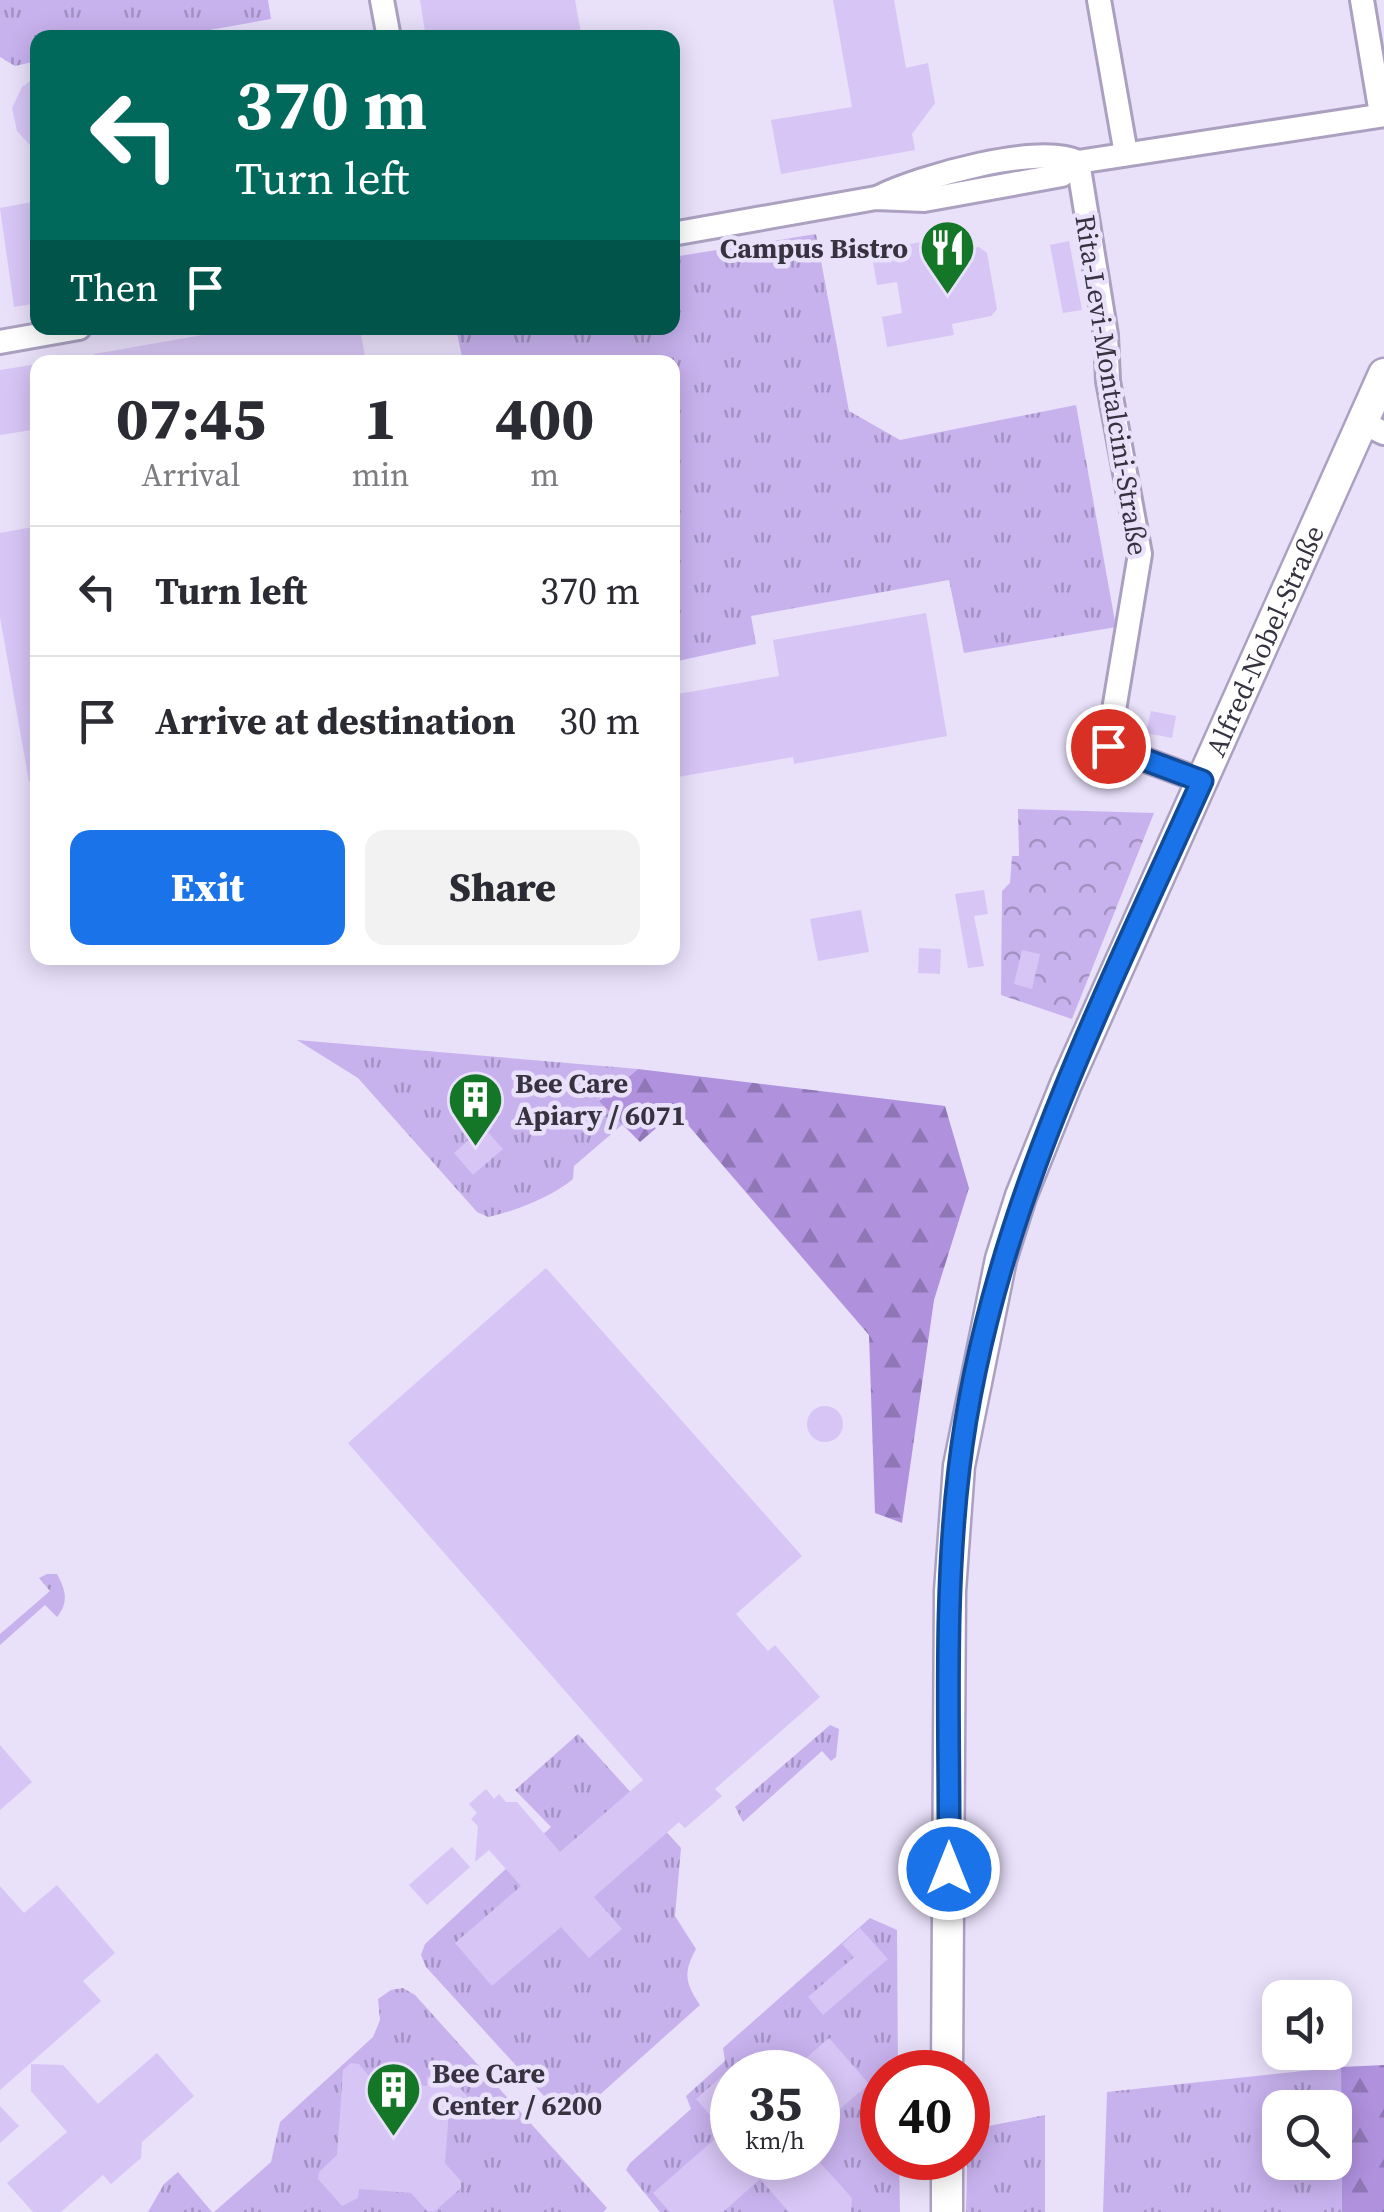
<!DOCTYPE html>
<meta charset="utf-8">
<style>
body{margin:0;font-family:"Source Serif 4",serif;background:#f2f2f3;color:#2b2b33;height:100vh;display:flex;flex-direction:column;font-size:38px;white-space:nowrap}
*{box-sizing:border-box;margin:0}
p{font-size:32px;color:#7c7c81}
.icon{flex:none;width:55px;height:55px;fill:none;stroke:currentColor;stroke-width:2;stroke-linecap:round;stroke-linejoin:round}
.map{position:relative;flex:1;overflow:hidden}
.drawer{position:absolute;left:30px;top:355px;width:650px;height:610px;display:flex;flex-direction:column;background:#fff;border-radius:20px;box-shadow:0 5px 25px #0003}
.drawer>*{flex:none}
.top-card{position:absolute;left:30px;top:30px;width:650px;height:305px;border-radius:20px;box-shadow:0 5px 25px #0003;background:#00695c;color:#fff;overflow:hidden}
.fabs{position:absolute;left:1262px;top:1980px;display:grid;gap:20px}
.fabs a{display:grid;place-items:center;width:90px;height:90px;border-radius:20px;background:#fff;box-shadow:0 5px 25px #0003;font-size:50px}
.speed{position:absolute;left:710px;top:2050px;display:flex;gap:20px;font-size:50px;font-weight:700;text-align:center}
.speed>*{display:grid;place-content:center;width:130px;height:130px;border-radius:50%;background:#fff;box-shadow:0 5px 25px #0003;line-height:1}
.speed small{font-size:25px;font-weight:400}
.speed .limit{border:15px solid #d22;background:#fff;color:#111}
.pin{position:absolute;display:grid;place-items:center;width:85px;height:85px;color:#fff;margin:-42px;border:5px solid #fff;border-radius:50%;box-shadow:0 2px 10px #0007}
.me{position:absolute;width:110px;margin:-55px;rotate:0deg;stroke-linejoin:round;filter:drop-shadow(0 0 8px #0008)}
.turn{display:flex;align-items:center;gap:35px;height:210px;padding:0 40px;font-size:45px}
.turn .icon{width:130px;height:130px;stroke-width:2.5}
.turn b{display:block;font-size:70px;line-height:85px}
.then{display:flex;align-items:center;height:95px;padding:0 40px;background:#0003;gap:20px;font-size:38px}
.eta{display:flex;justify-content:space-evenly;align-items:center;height:170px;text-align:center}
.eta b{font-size:60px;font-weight:800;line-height:70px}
.button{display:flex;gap:20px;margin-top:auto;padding:20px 40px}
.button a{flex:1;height:115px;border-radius:20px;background:#1a73e8;color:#fff;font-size:40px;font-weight:800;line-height:115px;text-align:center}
.button a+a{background:#f2f2f3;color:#2b2b33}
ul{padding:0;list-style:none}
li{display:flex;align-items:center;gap:30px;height:130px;padding:0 40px;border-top:2px solid #e1e1e2}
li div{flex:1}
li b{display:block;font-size:38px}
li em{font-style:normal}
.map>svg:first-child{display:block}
</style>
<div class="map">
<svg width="1384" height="2212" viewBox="0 0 1384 2212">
<defs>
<pattern id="grass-tufts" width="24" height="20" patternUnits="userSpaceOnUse" patternTransform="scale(2.5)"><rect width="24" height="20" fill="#c8b2ee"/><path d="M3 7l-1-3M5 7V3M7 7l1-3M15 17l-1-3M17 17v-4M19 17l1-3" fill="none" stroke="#a391c2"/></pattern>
<pattern id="forest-firs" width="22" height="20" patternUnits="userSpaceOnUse" patternTransform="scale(2.5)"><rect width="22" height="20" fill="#af91de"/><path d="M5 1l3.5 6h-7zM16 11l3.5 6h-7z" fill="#8f77b5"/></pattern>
<pattern id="park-crowns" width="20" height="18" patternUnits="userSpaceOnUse" patternTransform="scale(2.5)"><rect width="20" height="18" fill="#c8b2ee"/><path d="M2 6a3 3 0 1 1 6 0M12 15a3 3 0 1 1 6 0" fill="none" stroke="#a391c2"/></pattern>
</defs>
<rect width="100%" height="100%" fill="#e9e0fa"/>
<g fill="url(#grass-tufts)" fill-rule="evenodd">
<path d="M 0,0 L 268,0 L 271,19 L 170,37 L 38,38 L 37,61 L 15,66 L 0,57 Z"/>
<path d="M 816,234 L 849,411 L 900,440 L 1076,405 L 1116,627 L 964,653 L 949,580 L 751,616 L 756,644 L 673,662 L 672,362 L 463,362 L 456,328 L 672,328 L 673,257 Z"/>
<path d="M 297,1040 L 638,1069 L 599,1100 L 623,1124 L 574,1166 L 573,1179 C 553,1196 516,1211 488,1217 L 477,1212 L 358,1078 Z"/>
<path d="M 47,1574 L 57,1574 C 66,1590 69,1603 57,1617 L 45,1605 L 0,1645 L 0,1634 L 50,1591 L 39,1578 Z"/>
<path d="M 830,1725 L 839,1729 L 836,1757 L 831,1761 L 822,1751 L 743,1822 L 735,1807 Z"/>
<path d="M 578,1734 L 681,1848 L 675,1916 L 696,1949 C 683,1973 685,1983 700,2005 L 576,2116 L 564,2118 L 426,1967 L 421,1955 L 425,1944 L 551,1827 L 515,1790 Z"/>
<path d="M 870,1918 L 897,1930 L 898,2072 L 882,2072 L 882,2158 L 899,2158 L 900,2212 L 660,2212 L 626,2170 L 630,2163 L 691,2109 L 686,2096 L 725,2061 L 723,2048 ZM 732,2072 L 818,2072 L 818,2158 L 732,2158 Z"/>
<path d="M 403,1988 L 415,1995 L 607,2208 L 603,2212 L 214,2212 L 271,2162 L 280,2122 L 373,2037 L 380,2020 L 378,1999 L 391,1990 Z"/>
<path d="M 1341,2067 L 1342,2212 L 1103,2212 L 1107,2092 ZM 1280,2108 L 1335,2108 L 1335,2162 L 1280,2162 Z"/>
<path d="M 1045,2115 L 1045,2212 L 966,2212 L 968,2130 Z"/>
<path d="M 178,2172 L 212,2212 L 148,2212 L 164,2184 Z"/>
</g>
<g fill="url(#forest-firs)">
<path d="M 638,1069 L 945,1106 L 969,1188 L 934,1300 L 902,1523 L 875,1513 L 869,1335 L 676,1111 L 640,1142 L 599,1101 Z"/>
<path d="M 1384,2065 L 1384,2212 L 1342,2212 L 1341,2067 Z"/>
</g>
<path fill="url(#park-crowns)" d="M 1018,809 L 1154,813 L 1072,1019 L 1001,995 L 1002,891 L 1010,883 L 1012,856 L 1019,856 Z"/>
<g fill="#d7c5f5">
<path d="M 420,0 L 575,0 L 582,38 L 426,38 Z"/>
<path d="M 833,0 L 894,0 L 906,68 L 928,63 L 935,103 L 912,134 L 915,150 L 781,174 L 771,120 L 852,107 Z"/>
<path d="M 38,75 L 38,154 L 17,131 L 12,108 L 22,87 Z"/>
<path d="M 38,201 L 38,303 L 14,307 L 0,208 Z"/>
<path d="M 938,239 L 941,255 L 979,247 L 987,253 L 997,309 L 991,316 L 952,324 L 954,335 L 887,347 L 882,317 L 902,313 L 897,282 L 877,285 L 871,251 Z"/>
<path d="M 1069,241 L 1082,310 L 1063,313 L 1050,245 Z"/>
<path d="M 243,328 L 360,328 L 366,362 L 95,362 L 94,354 Z"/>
<path d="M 38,364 L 38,429 L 0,435 L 0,370 Z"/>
<path d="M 38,526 L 38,781 L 29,782 L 0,617 L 0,533 Z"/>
<path d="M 926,613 L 947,736 L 794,764 L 793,757 L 672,778 L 672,695 L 779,676 L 773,640 Z"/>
<path d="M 1151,711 L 1176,716 L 1172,738 L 1146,733 Z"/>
<path d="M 984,890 L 988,914 L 974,916 L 984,966 L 968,968 L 955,894 Z"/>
<path d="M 861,910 L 869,952 L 818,961 L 810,919 Z"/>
<path d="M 919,948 L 941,949 L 940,974 L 918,973 Z"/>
<path d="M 1022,950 L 1040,954 L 1032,989 L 1014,984 Z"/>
<path d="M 483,1127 L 503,1149 L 473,1175 L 454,1153 Z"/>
<path d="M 546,1268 L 802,1556 L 736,1614 L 768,1651 L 775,1645 L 820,1697 L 715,1789 L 722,1796 L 685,1828 L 679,1822 L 594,1897 L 622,1929 L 589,1958 L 561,1927 L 492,1986 L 455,1943 L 521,1886 L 489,1850 L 475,1862 L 478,1826 L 471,1819 L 477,1813 L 469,1804 L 486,1789 L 494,1799 L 499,1794 L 506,1802 L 517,1802 L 560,1852 L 643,1780 L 348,1443 Z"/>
<circle cx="825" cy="1424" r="18"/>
<path d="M 0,1745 L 32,1782 L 0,1810 Z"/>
<path d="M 452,1847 L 470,1867 L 427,1905 L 409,1885 Z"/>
<path d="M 57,1885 L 115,1953 L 83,1981 L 101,2001 L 0,2090 L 0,1886 L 24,1913 Z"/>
<path d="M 860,1928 L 888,1959 L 823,2015 L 808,1997 L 854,1957 L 842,1944 Z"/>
<path d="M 829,2038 L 869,2084 L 818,2128 L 818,2072 L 790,2072 Z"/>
<path d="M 157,2053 L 194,2096 L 142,2142 L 141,2158 L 111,2184 L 103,2175 L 61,2212 L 33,2212 L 7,2183 L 67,2132 L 31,2091 L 31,2064 L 63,2065 L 98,2104 Z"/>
<path d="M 351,2063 L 359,2064 L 374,2082 L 427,2086 L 427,2077 L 443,2069 L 467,2096 L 458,2111 L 449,2111 L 445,2163 L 461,2181 L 461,2188 L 434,2212 L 427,2211 L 411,2193 L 359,2189 L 358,2198 L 342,2206 L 318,2179 L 319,2172 L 337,2155 L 343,2070 Z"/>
<path d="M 732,2067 L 732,2158 L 816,2158 L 852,2198 L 851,2212 L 789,2212 L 760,2179 L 723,2212 L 670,2212 L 653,2193 L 724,2131 L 696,2099 Z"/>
<path d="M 0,2106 L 19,2126 L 0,2143 Z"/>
</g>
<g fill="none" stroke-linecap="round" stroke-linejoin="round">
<defs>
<g id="street">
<path d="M 382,0 L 389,38"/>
<path d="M 1099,0 L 1126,154"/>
<path d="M 1362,0 L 1381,114"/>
<path d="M 1078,162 L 1106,335 L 1108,381 L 1140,554 L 1108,746 L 1202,781"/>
<path d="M 879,197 C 919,177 1039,143 1078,162"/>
<path d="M 672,234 L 876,198 L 924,200 L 1062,175 L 1078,162 L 1384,115"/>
<path d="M 0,342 L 79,328"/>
<path d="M 1363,423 L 1384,433"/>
</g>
<g id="secondary">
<path id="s1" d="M 947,2072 L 950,1591 L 959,1466 L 1001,1259 L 1021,1196 L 1066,1084 L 1384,374"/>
<path d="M 947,2212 L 947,2158"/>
</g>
</defs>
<use href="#street" stroke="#aba0c0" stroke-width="28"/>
<use href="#secondary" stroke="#aba0c0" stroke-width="35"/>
<use href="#street" stroke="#fff" stroke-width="22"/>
<use href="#secondary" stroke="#fff" stroke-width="30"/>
</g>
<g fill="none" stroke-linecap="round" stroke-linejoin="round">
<defs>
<path id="route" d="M 949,1869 C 950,1736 943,1601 959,1469 C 988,1223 1102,1004 1202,781 L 1108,746"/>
</defs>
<use href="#route" stroke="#114b97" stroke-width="25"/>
<use href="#route" stroke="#1a73e8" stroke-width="18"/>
</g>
<defs>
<symbol id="restaurant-pin" viewBox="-11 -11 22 30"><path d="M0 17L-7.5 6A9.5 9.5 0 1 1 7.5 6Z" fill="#147627" stroke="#e9e0fa"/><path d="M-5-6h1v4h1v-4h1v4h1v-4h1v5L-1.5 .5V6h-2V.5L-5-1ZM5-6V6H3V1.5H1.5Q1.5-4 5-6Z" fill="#fff"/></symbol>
<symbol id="building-pin" viewBox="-11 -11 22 30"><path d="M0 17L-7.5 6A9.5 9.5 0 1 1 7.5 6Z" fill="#147627" stroke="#e9e0fa"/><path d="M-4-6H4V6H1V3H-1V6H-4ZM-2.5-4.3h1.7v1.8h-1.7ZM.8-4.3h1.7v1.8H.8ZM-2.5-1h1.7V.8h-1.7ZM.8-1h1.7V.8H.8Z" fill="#fff"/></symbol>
</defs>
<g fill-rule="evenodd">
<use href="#restaurant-pin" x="916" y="216" width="63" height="86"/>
<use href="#building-pin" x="444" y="1068" width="63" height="86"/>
<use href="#building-pin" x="362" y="2058" width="63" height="86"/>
</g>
<g text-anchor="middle" stroke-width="9" stroke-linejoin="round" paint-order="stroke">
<g font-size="28" font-weight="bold" fill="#36323f" stroke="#e9e0fa" text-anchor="start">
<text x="908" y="258" text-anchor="end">Campus Bistro</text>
<text x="515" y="1093">Bee Care<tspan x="515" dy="32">Apiary / 6071</tspan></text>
<text x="432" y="2083">Bee Care<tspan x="432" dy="32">Center / 6200</tspan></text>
</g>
<g font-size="28" fill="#36323f" stroke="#e9e0fa">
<text transform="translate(1112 385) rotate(81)" y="10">Rita-Levi-Montalcini-Straße</text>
<text dy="10" stroke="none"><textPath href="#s1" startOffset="1490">Alfred-Nobel-Straße</textPath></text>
</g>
</g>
</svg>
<div class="fabs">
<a><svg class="icon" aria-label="sound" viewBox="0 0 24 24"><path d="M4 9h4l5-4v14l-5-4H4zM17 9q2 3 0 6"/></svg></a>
<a><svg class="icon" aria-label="search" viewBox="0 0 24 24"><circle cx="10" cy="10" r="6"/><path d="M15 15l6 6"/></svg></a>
</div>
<div class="speed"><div>35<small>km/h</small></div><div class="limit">40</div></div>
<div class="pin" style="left:1108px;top:746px;background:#d93025"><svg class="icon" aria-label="arrive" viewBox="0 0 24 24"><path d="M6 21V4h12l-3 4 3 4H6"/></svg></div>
<svg class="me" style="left:949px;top:1869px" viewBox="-20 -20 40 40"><circle r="17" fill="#1a73e8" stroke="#fff" stroke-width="3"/><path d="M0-11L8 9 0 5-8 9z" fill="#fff"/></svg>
<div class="top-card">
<div class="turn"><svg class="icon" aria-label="left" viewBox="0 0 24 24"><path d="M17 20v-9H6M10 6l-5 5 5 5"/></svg><div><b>370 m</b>Turn left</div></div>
<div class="then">Then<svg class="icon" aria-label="arrive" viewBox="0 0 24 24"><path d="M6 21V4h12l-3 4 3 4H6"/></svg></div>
</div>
<section class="drawer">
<div class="eta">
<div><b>07:45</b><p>Arrival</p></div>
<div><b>1</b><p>min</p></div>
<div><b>400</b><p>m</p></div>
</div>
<ul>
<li><svg class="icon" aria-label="left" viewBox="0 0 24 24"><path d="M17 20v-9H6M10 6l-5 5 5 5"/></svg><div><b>Turn left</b></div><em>370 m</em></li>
<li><svg class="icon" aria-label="arrive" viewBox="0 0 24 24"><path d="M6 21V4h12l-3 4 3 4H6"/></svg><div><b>Arrive at destination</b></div><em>30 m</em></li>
</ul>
<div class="button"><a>Exit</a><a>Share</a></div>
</section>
</div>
